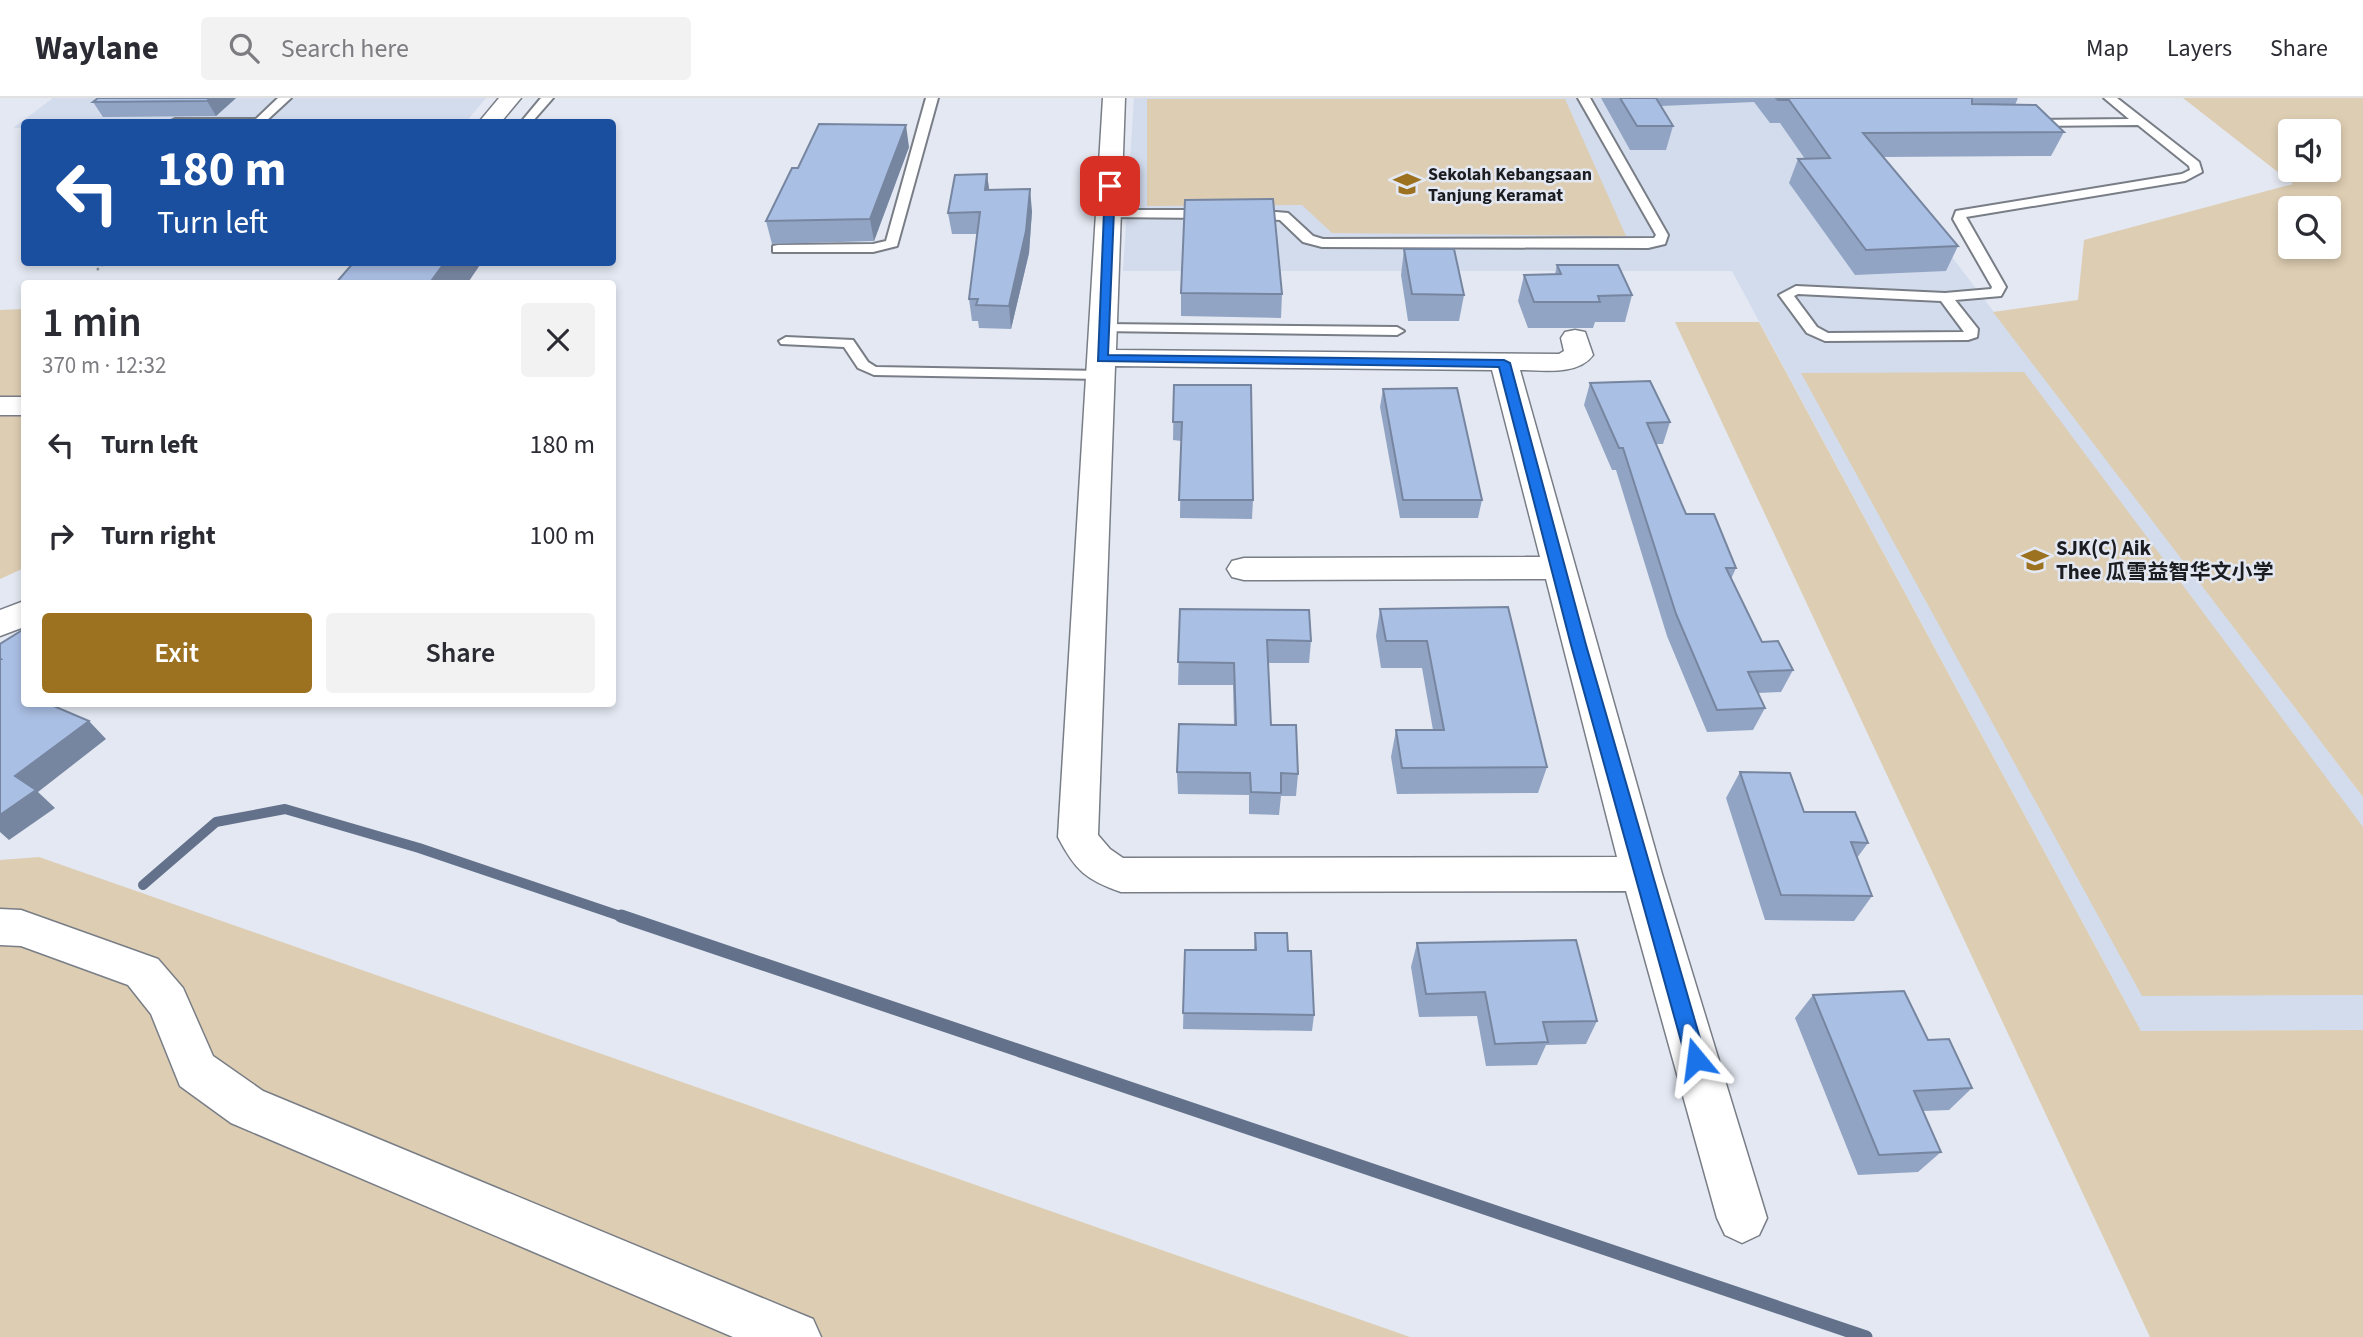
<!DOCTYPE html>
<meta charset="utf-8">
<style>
body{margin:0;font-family:"Source Sans 3","Noto Sans SC",sans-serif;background:#f2f2f3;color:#2b2b33;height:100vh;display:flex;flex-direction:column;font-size:26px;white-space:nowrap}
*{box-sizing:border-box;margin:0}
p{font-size:23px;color:#7c7c81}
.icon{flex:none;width:38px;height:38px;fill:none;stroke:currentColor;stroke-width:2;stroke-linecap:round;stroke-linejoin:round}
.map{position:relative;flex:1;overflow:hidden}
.side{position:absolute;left:21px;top:182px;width:595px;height:427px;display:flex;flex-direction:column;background:#fff;border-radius:7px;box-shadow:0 4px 10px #0003}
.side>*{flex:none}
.top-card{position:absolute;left:21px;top:21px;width:595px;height:147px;border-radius:7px;box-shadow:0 4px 10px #0003;background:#1a4fa0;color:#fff;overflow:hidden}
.buttons{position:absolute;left:2278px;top:21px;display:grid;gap:14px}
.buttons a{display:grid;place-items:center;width:63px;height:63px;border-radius:7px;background:#fff;box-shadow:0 4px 10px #0003;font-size:35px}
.pin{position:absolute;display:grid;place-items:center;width:60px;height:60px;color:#fff;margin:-30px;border-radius:14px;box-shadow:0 4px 10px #0006}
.me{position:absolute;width:77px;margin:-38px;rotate:344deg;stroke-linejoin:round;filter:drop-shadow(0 0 5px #0008)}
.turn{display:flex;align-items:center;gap:24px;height:147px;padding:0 21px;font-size:32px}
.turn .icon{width:91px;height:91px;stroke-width:2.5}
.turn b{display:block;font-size:49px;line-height:60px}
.round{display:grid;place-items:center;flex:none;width:74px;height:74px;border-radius:7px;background:#f2f2f3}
.head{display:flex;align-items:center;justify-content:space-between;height:119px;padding:0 21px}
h1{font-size:42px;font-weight:600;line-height:52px}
.button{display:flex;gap:14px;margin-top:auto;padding:14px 21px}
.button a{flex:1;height:80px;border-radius:7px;background:#9c7220;color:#fff;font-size:28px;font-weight:600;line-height:80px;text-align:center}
.button a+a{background:#f2f2f3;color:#2b2b33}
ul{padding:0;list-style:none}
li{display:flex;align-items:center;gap:21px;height:91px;padding:0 21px}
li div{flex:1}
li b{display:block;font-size:26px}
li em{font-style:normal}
header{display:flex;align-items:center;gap:42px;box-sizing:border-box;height:98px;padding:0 35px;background:#fff;border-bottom:2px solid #e1e1e2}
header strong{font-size:33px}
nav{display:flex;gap:38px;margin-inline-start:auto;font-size:24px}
.search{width:490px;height:63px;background:#f2f2f3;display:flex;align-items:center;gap:18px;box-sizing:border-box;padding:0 24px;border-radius:7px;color:#7c7c81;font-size:26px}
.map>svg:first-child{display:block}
</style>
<header>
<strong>Waylane</strong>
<div class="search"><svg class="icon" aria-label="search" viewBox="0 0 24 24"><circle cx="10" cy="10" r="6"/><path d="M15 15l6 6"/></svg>Search here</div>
<nav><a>Map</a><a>Layers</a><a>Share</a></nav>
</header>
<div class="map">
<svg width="2363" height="1239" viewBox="0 0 2363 1239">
<rect width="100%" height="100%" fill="#e3e8f2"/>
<g fill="#d3dced">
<path d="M 53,0 L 486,0 L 466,24 L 24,24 L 24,30 L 13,30 Z"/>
<path d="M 1134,0 L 1831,0 L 2363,699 L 2363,932 L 2141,933 L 1732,173 L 1123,173 Z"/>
</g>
<g fill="#ddcdb2" fill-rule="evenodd">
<path d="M 2183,0 L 2363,0 L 2363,699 L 1993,214 L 2078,202 L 2084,142 L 2293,86 ZM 2291,33 L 2329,33 L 2329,72 L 2291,72 ZM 2329,110 L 2329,149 L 2291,149 L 2291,110 Z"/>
<path d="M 1147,1 L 1565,1 L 1626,138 L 1332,135 L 1302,107 L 1147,108 Z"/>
<path d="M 24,211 L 24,470 L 0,481 L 0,212 Z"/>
<path d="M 1675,224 L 1759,224 L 2141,933 L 2363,932 L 2363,1239 L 2150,1239 Z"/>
<path d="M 2024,274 L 2363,729 L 2363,897 L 2142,898 L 1801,275 Z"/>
<path d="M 39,759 L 1410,1239 L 0,1239 L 0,762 Z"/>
</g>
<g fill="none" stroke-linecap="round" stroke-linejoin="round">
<path stroke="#63718b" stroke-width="10" d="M 143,787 L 216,724 L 285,711 L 419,750 L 626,820"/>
<path stroke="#63718b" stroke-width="13" d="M 621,818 L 1866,1239"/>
<defs>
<g id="service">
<path d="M 278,0 L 291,0 L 265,24 L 169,24 L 175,21 L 256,21 Z"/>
<path d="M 541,0 L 553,0 L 532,24 L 521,24 Z"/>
<path d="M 926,0 L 938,0 L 897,148 L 873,154 L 773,154 L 773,148 L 778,147 L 873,146 L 886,143 Z"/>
<path d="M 1578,0 L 1590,0 L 1668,137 L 1665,146 L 1648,150 L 1322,149 L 1303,144 L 1280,122 L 1249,120 L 1243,116 L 1249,112 L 1288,115 L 1313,138 L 1323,141 L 1654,140 L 1656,137 Z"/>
<path d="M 2104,0 L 2117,0 L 2199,64 L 2202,74 L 2185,83 L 1966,119 L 2006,189 L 2001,198 L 1955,202 L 1978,231 L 1977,239 L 1968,242 L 1825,243 L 1807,235 L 1779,197 L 1796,188 L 1945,195 L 1991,191 L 1992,189 L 1953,121 L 1956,113 L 2182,76 L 2190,72 L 2189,68 L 2138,27 L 2028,28 L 2022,25 L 2028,22 L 2129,21 ZM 1798,196 L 1941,203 L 1964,234 L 1828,235 L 1817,229 L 1794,198 Z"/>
<path d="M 1109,112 L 1208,112 L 1214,116 L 1208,120 L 1105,119 L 1105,113 Z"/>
<path d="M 1103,226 L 1397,229 L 1404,233 L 1397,237 L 1098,233 L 1096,230 Z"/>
<path d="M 786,239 L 853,242 L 868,264 L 876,269 L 1101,273 L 1108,277 L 1101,281 L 874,277 L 858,270 L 844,249 L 781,246 L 779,243 Z"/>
</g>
<g id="minor">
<path d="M 499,0 L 521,0 L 501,24 L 479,24 Z"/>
<path d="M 1103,0 L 1125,0 L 1116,252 L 1559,256 L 1564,253 L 1561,240 L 1565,234 L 1575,232 L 1585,234 L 1593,257 C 1578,278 1542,272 1520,272 L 1662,776 L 1767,1120 L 1759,1137 L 1742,1145 L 1725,1137 L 1717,1120 L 1626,793 L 1121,794 C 1086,782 1075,772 1058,739 ZM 1115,268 L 1492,272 L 1540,459 L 1244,460 L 1232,463 L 1227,471 L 1232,479 L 1244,482 L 1546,481 L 1617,759 L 1123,760 L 1110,751 L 1098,737 Z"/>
<rect x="0" y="299" width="24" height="18"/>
<path d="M 24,503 L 24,529 L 0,538 L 0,512 Z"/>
<path d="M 0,811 L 21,812 L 158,861 L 183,890 L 213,958 L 263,993 L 813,1221 L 821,1239 L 733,1239 L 231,1025 L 180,988 L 151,916 L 128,887 L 21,848 L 0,847 Z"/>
</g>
</defs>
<use href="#service" stroke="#787d86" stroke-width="4"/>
<use href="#minor" stroke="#787d86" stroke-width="3"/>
<path stroke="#93969e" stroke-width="2.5" stroke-dasharray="2.5 3.5" stroke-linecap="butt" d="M 97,172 L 105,164"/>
<use href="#service" fill="#fff" fill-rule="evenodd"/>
<use href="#minor" fill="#fff" fill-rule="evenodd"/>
</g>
<g fill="#92a4c4">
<path d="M 236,0 L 216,18 L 103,19 L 93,4 Z"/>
<path d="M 1601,0 L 2018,0 L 2015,7 L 2064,34 L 2051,58 L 1883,59 L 1958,148 L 1946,173 L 1855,177 L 1789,85 L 1798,61 L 1805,61 L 1780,25 L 1770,25 L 1754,4 L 1661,8 L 1673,28 L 1666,52 L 1630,52 Z"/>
<path d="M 909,49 L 874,143 L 772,146 L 766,123 L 798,70 Z"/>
<path d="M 987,76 L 989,92 L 1032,113 L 1029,155 L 1011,231 L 979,230 L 978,223 L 972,223 L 969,201 L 977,136 L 952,136 L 948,115 Z"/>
<path d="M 1404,151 L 1464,197 L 1459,223 L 1408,223 L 1401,177 Z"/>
<path d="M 1557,167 L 1632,197 L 1625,224 L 1595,224 L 1593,230 L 1528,230 L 1518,203 L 1524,177 L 1555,176 Z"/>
<path d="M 1181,195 L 1282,196 L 1281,220 L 1181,218 Z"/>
<path d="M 1590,285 L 1670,324 L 1663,346 L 1656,346 L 1686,416 L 1736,470 L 1731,481 L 1762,544 L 1793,572 L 1781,594 L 1758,595 L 1765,610 L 1753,632 L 1707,634 L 1667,538 L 1616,372 L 1612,372 L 1584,307 Z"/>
<path d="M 1174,287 L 1253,402 L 1252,421 L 1180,420 L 1181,343 L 1173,342 Z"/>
<path d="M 1383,291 L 1482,402 L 1478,420 L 1400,420 L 1380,309 Z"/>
<path d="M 1508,509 L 1547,669 L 1538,695 L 1397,696 L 1391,659 L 1396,632 L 1433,632 L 1422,570 L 1381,570 L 1376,538 L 1380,511 Z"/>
<path d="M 1180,511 L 1311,543 L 1309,565 L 1268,565 L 1271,627 L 1298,676 L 1296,698 L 1281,698 L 1279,717 L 1249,716 L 1249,697 L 1178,696 L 1177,674 L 1234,627 L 1233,587 L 1178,587 Z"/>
<path d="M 1740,674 L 1804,714 L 1868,745 L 1857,760 L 1872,798 L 1854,823 L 1765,822 L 1726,700 Z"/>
<path d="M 1255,835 L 1288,853 L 1314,917 L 1312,933 L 1183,931 L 1185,852 L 1254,852 Z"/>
<path d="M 1417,845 L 1597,923 L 1586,946 L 1546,947 L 1537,967 L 1486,968 L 1477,918 L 1419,919 L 1411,869 Z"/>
<path d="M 1813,897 L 1928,942 L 1972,990 L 1949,1012 L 1923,1013 L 1941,1054 L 1918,1074 L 1858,1077 L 1795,920 Z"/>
</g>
<g fill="#7786a0">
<path d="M 210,0 L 236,0 L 216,18 L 207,3 Z"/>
<path d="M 906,27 L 909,49 L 874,143 L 870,121 Z"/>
<path d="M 987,76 L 990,98 L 985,92 Z"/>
<path d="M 1030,91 L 1032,113 L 1029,155 L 1011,231 L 1009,208 Z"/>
<path d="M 445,164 L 482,164 L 467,186 L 429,186 Z"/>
<path d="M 89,623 L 106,641 L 38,694 L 55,710 L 9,742 L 0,734 L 0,717 L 15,678 Z"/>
</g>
<g fill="#aabfe4" stroke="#7786a0" stroke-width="2">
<path d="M 98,0 L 210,0 L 207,3 L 93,4 Z"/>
<path d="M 1620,0 L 1656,0 L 1673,28 L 1637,28 Z"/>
<path d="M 1776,0 L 1972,0 L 1972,6 L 2036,7 L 2064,34 L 1863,35 L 1958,148 L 1866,152 L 1798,61 L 1830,60 L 1789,2 L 1778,2 Z"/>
<path d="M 819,26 L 906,27 L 870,121 L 766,123 L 792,70 L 798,70 Z"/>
<path d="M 987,76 L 985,92 L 1030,91 L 1026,133 L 1009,208 L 976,207 L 978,201 L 969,201 L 980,114 L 948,115 L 955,77 Z"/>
<path d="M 1273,101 L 1282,196 L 1181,195 L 1185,102 Z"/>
<path d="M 1404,151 L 1454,151 L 1464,197 L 1412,196 Z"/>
<path d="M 354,164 L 445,164 L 429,186 L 335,186 Z"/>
<path d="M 1557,167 L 1618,167 L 1632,197 L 1598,198 L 1600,204 L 1534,204 L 1524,177 L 1561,176 Z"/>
<path d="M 1650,283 L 1670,324 L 1647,325 L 1686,416 L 1714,416 L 1736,470 L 1726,470 L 1762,544 L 1778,543 L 1793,572 L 1748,574 L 1765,610 L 1717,612 L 1676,516 L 1623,350 L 1619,350 L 1590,285 Z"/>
<path d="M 1174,287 L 1251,287 L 1253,402 L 1179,402 L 1182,324 L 1173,324 Z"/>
<path d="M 1457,290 L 1482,402 L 1403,402 L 1383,291 Z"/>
<path d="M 1508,509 L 1547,669 L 1402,670 L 1396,632 L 1444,632 L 1427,543 L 1386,543 L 1380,511 Z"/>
<path d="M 1180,511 L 1309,512 L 1311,543 L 1267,542 L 1271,627 L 1296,627 L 1298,676 L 1281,675 L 1281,695 L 1251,694 L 1250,675 L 1177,674 L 1179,626 L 1236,627 L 1234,565 L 1178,564 Z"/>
<path d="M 24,531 L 24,606 L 49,606 L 89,623 L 15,678 L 36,692 L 0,717 L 0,561 L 1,561 L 0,560 L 0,546 Z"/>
<path d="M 1740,674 L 1790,675 L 1804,714 L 1855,714 L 1868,745 L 1851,744 L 1872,798 L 1781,797 Z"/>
<path d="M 1255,835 L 1287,835 L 1288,853 L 1311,853 L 1314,917 L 1183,915 L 1185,852 L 1256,852 Z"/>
<path d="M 1576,842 L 1597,923 L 1543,924 L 1548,944 L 1495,946 L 1485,894 L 1426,896 L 1417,845 Z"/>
<path d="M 1904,893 L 1928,942 L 1949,941 L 1972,990 L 1914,993 L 1941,1054 L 1879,1057 L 1813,897 Z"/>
</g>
<path fill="#1a73e8" stroke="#114b97" stroke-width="2" d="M 1110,85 L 1115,88 L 1108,257 L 1504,262 L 1510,265 L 1586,547 L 1706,961 L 1703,968 L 1696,970 L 1689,968 L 1686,961 L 1571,547 L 1499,269 L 1098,263 L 1105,88 Z"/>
<defs>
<symbol id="school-bare" viewBox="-9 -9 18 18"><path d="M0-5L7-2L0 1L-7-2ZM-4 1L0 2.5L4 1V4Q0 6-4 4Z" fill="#9c7220" stroke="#e3e8f2" stroke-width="2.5" paint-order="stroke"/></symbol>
</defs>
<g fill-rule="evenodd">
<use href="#school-bare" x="1388" y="67" width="38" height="38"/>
<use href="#school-bare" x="2016" y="443" width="38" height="38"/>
</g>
<g text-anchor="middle" stroke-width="5" stroke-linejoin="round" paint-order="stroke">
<g font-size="18" font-weight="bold" fill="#1c1d21" stroke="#e3e8f2" text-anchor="start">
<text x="1428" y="82">Sekolah Kebangsaan<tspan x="1428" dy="21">Tanjung Keramat</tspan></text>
</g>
<g font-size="21" font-weight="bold" fill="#1c1d21" stroke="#e3e8f2" text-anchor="start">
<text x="2056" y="457">SJK(C) Aik<tspan x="2056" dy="24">Thee 瓜雪益智华文小学</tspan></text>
</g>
</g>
</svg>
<div class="buttons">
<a><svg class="icon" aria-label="sound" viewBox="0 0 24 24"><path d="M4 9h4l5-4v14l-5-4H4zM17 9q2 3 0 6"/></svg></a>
<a><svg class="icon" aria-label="search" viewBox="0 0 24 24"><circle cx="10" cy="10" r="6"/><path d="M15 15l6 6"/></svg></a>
</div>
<div class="pin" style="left:1110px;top:88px;background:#d93025"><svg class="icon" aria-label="arrive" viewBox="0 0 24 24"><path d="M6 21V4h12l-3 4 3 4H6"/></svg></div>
<svg class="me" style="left:1696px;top:961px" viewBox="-20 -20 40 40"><path d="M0-17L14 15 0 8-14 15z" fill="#1a73e8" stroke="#fff" stroke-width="4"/></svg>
<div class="top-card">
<div class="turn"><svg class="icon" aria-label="left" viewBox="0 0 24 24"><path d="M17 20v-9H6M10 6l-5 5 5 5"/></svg><div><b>180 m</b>Turn left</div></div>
</div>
<section class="side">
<div class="head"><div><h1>1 min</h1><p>370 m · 12:32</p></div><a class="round"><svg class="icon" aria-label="close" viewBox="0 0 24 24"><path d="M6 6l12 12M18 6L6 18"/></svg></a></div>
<ul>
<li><svg class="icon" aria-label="left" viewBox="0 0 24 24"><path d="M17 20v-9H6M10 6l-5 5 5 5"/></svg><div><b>Turn left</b></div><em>180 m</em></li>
<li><svg class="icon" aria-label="right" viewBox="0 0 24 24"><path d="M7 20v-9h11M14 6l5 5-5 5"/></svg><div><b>Turn right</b></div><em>100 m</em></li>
</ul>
<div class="button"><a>Exit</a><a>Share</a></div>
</section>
</div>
